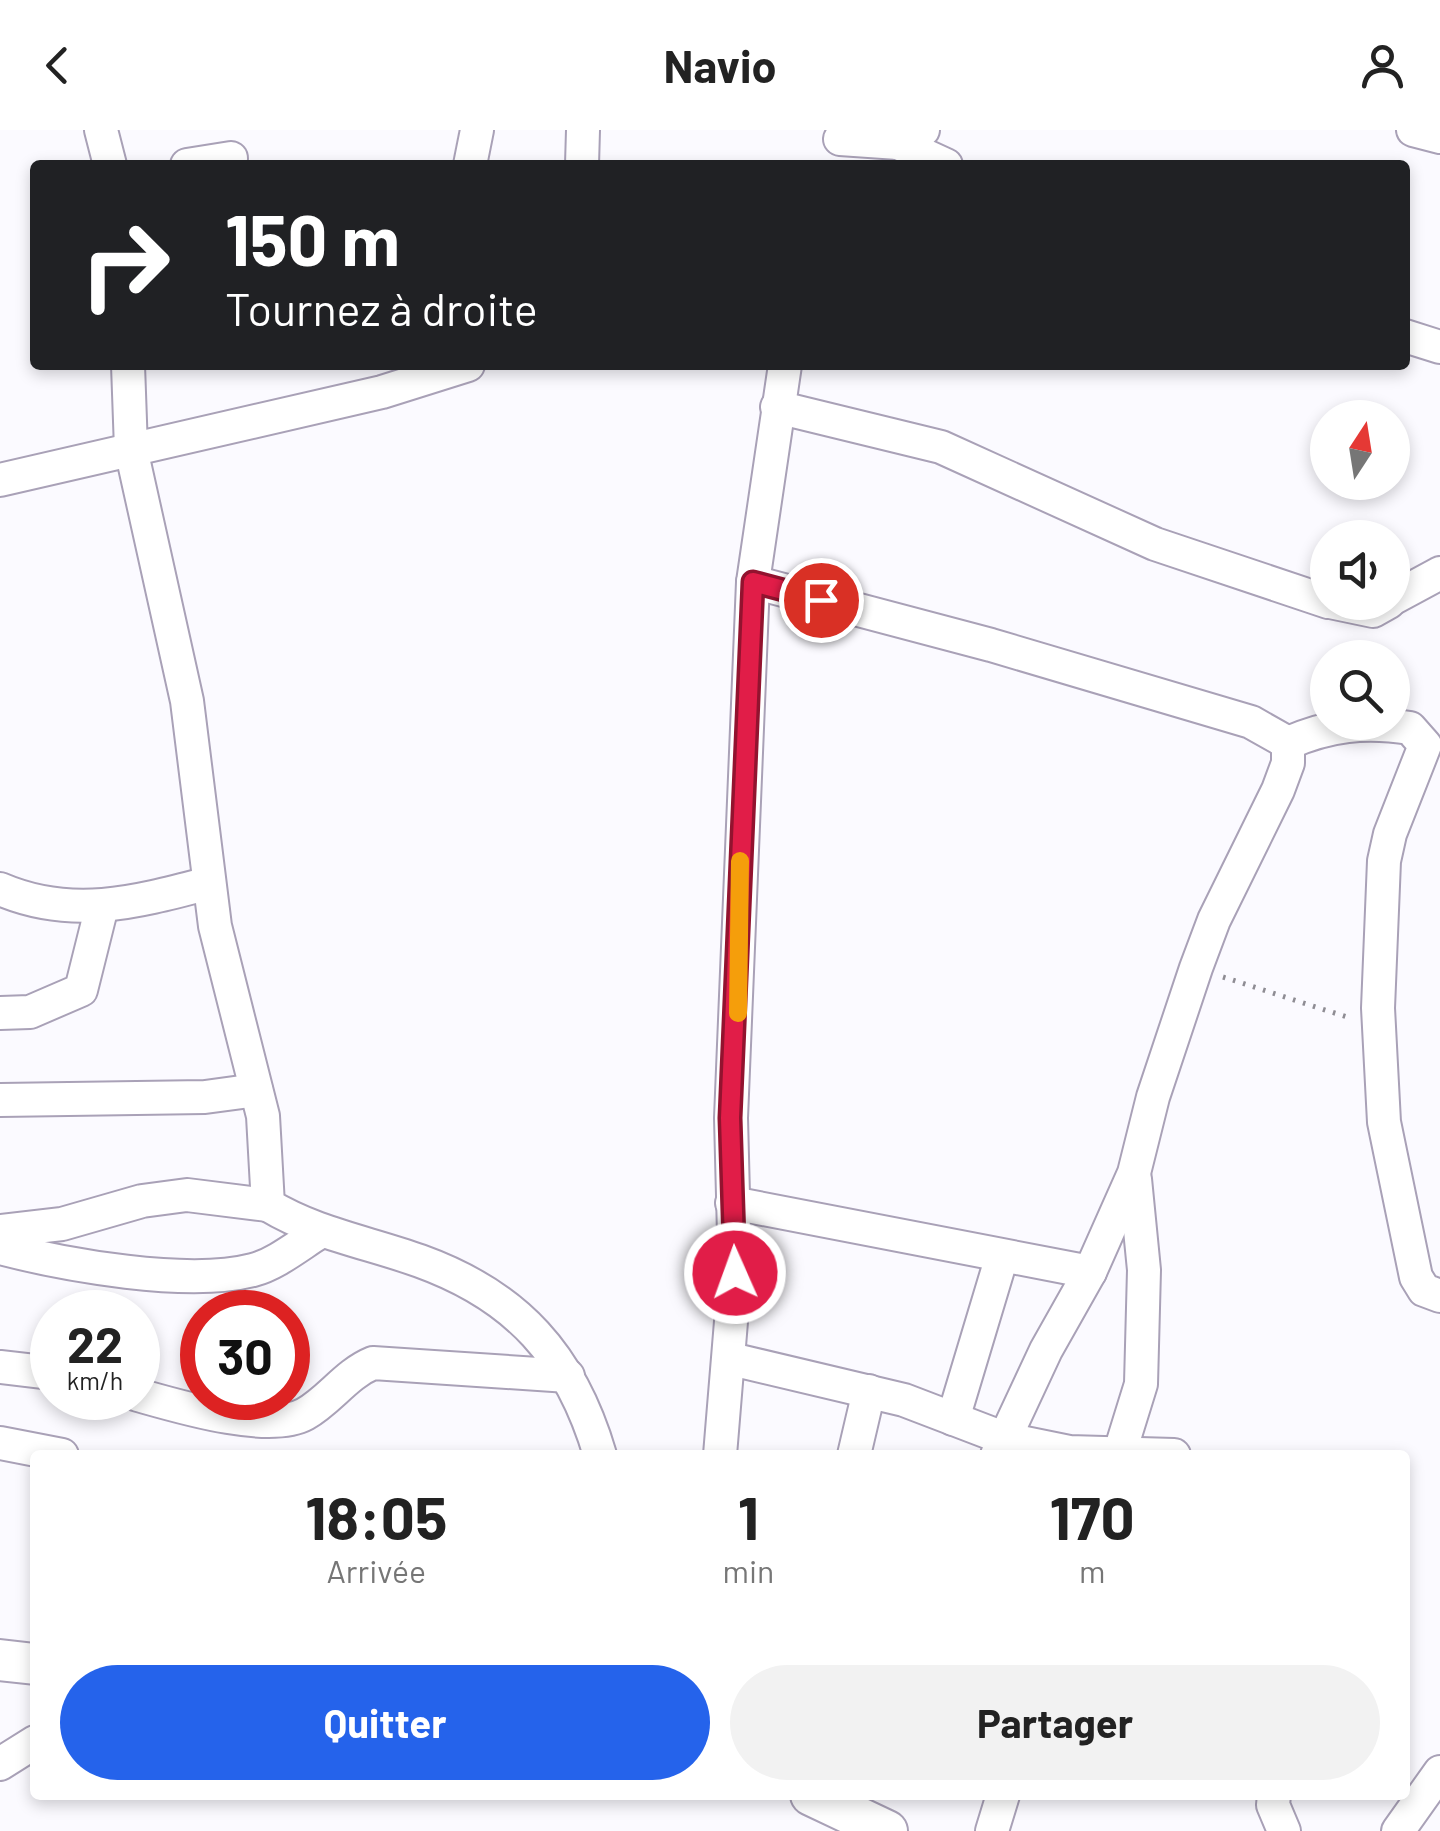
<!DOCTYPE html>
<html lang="fr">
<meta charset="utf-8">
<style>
body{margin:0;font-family:Barlow,sans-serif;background:#f2f2f2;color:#222;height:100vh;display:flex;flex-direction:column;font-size:38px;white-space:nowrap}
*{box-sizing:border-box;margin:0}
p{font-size:32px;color:#767676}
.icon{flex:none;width:55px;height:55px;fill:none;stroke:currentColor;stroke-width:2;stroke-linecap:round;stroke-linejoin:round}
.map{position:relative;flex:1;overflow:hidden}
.details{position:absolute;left:30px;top:1320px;width:1380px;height:350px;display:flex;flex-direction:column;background:#fff;border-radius:10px;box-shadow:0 5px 15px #0003}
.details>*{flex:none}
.top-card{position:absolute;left:30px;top:30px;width:1380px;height:210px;border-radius:10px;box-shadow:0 5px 15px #0003;background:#202124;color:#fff;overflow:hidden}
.needle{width:65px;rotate:12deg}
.controls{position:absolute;left:1310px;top:270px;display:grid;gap:20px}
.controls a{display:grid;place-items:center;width:100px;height:100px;border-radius:50%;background:#fff;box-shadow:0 5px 15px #0003;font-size:50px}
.speed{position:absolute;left:30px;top:1160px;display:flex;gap:20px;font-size:50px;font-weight:700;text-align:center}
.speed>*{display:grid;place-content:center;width:130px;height:130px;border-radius:50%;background:#fff;box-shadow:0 5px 15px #0003;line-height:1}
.speed small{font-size:25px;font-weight:400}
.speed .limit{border:15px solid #d22;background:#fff;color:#111}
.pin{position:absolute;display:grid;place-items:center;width:85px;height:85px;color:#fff;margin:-42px;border:5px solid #fff;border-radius:50%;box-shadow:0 2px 10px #0007}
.me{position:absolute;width:110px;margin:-55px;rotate:358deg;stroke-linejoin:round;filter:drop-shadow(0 0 8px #0008)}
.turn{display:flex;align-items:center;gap:35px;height:210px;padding:0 30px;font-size:45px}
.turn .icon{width:130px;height:130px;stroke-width:2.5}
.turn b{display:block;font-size:70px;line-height:85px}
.eta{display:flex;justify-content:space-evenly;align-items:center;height:170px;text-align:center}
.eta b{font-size:60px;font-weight:700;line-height:70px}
.cta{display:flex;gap:20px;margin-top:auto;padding:20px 30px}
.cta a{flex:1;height:115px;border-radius:60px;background:#2563eb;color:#fff;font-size:40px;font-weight:700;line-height:115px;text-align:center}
.cta a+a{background:#f2f2f2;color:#222}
header{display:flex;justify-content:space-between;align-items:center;height:130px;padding:0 30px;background:#fff;font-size:45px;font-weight:700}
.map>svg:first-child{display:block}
</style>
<header><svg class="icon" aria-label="back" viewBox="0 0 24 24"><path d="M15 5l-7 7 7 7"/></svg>Navio<svg class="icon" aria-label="person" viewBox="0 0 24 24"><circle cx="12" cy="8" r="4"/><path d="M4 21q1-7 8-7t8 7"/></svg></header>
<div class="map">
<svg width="1440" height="1701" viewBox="0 0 1440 1701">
<rect width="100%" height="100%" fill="#fbfaff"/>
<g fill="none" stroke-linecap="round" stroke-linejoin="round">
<defs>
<g id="minor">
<path d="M 101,0 L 110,35"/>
<path d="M 1413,0 L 1440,7"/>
<path d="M 840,9 L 898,13 L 923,0"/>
<path d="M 898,13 L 946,35"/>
<path d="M 187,35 L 231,28"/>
<path d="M 470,35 L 477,0"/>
<path d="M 582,35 L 583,0"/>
<path d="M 1405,206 L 1440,217"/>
<path d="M 128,235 L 131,319 L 187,571 L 215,796 L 263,986 L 268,1075 C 316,1104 367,1112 420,1131 C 517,1166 571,1226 600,1325"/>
<path d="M 777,277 L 941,317 L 1155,414 L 1328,472"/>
<path d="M 0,350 L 382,262 L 468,235"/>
<path d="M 753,452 L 991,515 L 1251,592 L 1288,613 L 1288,633 L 1278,660 L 1214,790 L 1196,838 L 1153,967 L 1134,1043 L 1090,1142 L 1046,1220 L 997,1325"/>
<path d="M 1392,469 L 1440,443"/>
<path d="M 1330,472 L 1373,481 L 1389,472"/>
<path d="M 1288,613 C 1329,595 1365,591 1410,598 L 1425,615 L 1390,704 L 1384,731 L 1378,878 L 1384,992 L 1416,1147 L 1424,1160 L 1440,1166"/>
<path d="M 0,759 C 72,790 137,772 209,753"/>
<path d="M 0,883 L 30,882 L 81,860 L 102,776"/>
<path d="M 0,970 L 205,967 L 256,960"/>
<path d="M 732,1073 L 1090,1142"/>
<path d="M 0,1101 L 62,1094 L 142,1071 L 187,1065 L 268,1075"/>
<path d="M 0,1118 C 65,1135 188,1157 253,1140 C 276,1134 299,1115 320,1102"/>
<path d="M 731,1229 L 904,1270 L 1006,1309 L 1069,1322 L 1174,1325"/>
<path d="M 0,1237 L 52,1243"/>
<path d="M 138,1265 C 177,1276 269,1304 305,1284 C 330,1270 346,1244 373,1233 L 568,1246"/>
<path d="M 953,1289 L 1002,1126"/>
<path d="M 0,1313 L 62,1325"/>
<path d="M 720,1325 L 735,1143 L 731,988 L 753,452 L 785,235"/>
<path d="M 854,1325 L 869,1261"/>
<path d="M 1119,1325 L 1141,1254 L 1144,1140 L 1135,1049"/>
<path d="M 0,1634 L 35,1612"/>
<path d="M 1274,1665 L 1273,1675 L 1284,1701"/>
<path d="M 992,1701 L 1003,1665"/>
<path d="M 1398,1701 L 1440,1642"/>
</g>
<g id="tertiary">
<path d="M 0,1530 L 35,1534"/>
<path d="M 811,1665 L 887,1701"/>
</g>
</defs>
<use href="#minor" stroke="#a9a1b7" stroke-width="36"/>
<use href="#tertiary" stroke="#a9a1b7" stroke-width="44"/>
<path stroke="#8e8c93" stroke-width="5" stroke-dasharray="2.5 8" stroke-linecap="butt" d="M 1223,847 L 1350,888"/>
<use href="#minor" stroke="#fff" stroke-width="32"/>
<use href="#tertiary" stroke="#fff" stroke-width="40"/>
</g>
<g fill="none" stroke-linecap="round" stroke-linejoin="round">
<defs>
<path id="route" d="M 735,1143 L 730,988 L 753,452 L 821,470"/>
</defs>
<use href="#route" stroke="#92132f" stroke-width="25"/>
<use href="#route" stroke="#e11d48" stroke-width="18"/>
<path stroke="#f59e0b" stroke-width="18" d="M 738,883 L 740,731"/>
</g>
</svg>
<div class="controls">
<a><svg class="needle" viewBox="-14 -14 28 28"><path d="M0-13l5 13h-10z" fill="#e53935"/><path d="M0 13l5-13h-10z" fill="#767676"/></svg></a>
<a><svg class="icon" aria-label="sound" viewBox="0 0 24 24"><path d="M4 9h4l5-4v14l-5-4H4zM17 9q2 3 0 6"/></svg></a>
<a><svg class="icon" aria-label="search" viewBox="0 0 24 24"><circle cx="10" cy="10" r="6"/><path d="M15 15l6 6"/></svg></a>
</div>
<div class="speed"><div>22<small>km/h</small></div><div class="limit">30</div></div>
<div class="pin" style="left:821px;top:470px;background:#d93025"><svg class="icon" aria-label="arrive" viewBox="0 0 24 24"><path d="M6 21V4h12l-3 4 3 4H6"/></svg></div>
<svg class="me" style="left:735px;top:1143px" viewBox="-20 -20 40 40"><circle r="17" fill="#e11d48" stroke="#fff" stroke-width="3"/><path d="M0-11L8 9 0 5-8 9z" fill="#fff"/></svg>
<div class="top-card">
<div class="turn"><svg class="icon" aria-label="right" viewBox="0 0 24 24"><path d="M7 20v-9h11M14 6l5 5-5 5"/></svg><div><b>150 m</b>Tournez à droite</div></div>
</div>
<section class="details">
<div class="eta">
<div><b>18:05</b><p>Arrivée</p></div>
<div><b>1</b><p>min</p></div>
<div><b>170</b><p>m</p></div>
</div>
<div class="cta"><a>Quitter</a><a>Partager</a></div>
</section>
</div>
